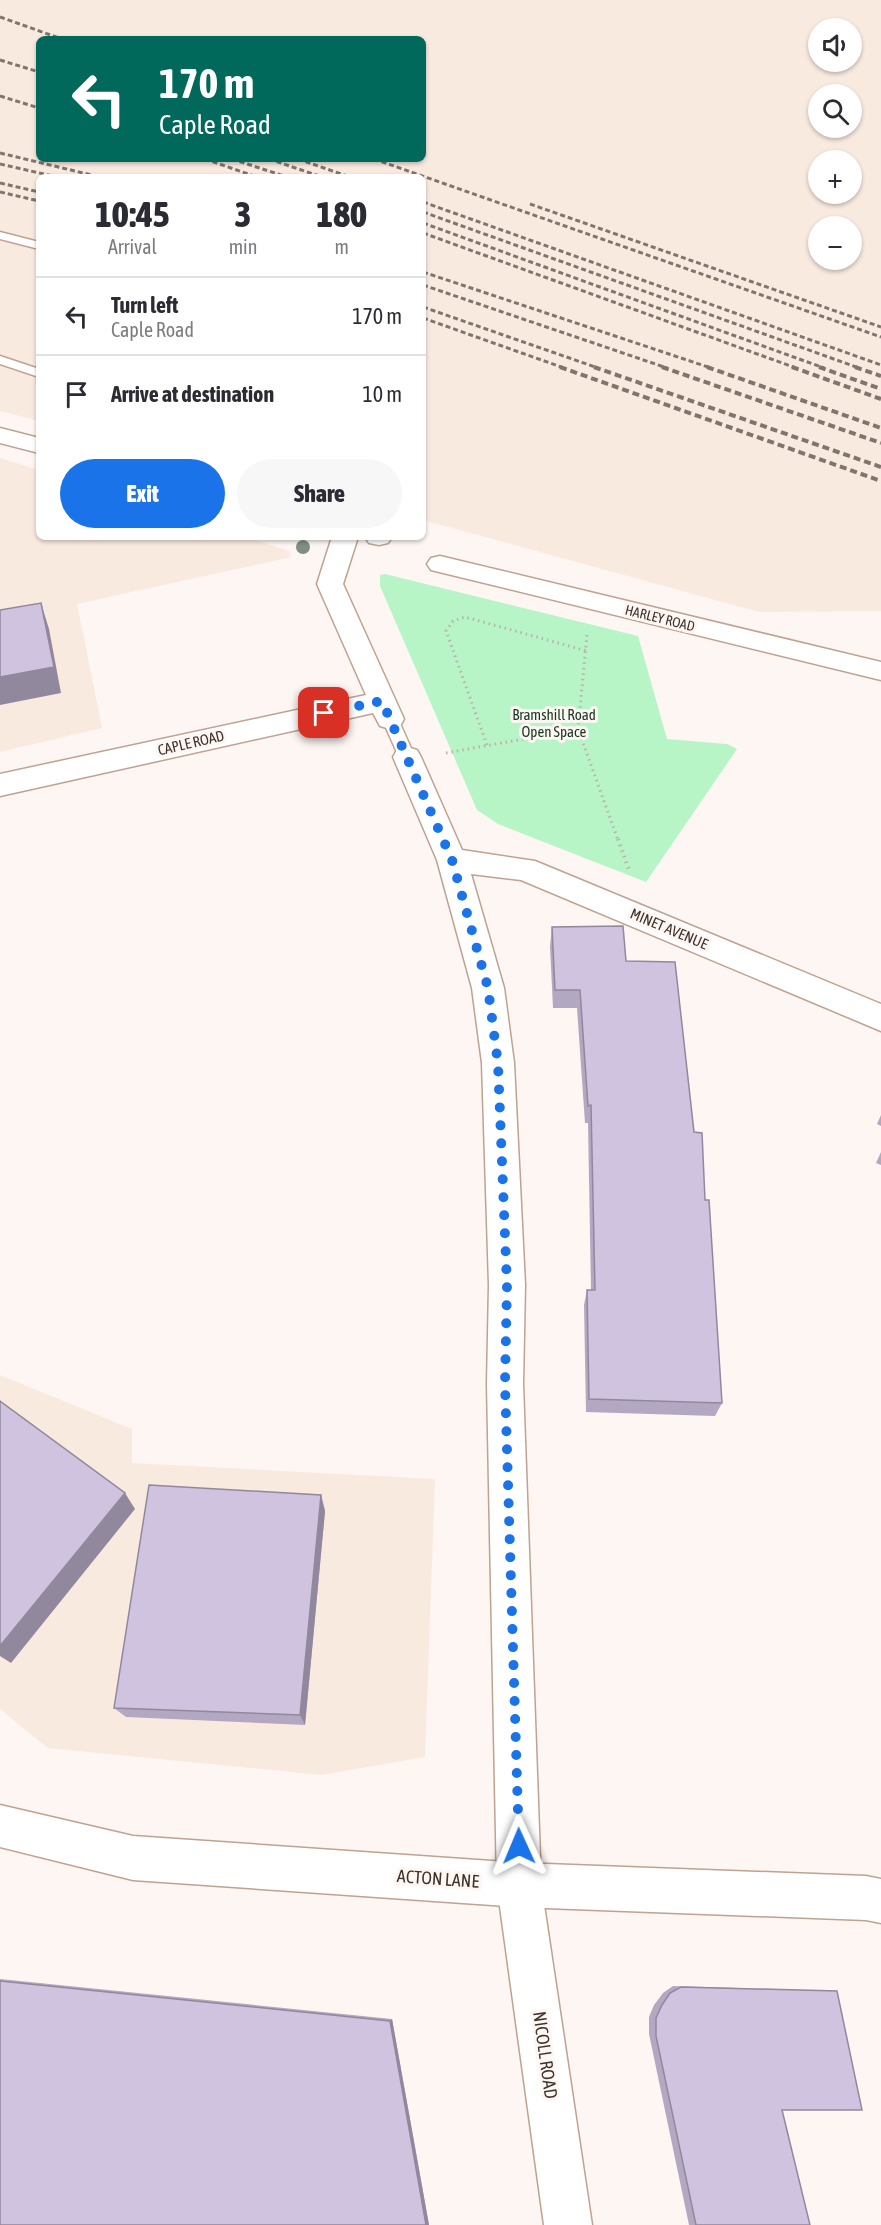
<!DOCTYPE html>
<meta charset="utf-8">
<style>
body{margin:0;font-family:"Asap Condensed",sans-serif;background:#f7f7f7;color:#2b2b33;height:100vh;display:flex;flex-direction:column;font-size:22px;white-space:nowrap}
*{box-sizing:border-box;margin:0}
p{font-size:20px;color:#7c7c81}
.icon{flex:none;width:33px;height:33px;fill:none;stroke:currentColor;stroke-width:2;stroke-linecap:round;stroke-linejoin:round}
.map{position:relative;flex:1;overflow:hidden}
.details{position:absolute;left:36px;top:174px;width:390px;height:366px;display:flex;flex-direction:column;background:#fff;border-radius:9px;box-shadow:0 2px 4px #0004}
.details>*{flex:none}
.guide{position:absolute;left:36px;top:36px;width:390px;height:126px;border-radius:9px;box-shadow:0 2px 4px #0004;background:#00695c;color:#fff;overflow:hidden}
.buttons{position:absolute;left:808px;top:18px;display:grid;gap:12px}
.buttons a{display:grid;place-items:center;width:54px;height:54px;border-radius:50%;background:#fff;box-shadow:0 2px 4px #0004;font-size:30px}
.pin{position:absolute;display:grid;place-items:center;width:51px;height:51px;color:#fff;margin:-26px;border-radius:12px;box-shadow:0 3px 9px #0006}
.me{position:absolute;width:66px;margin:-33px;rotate:359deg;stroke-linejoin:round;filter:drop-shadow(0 0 4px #0008)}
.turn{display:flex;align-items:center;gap:21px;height:126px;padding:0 24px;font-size:27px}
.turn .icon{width:78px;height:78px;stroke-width:2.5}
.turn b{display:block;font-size:42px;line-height:51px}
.eta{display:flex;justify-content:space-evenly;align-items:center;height:102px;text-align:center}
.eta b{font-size:36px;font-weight:800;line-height:42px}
.button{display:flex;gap:12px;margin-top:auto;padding:12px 24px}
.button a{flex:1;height:69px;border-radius:36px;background:#1a73e8;color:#fff;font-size:24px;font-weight:800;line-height:69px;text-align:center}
.button a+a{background:#f7f7f7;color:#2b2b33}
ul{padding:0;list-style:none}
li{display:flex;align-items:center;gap:18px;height:78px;padding:0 24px;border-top:2px solid #e1e1e2}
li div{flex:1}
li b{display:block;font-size:22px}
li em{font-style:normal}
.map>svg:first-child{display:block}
</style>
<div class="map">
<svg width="881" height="2225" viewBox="0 0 881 2225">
<rect width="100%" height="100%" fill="#fdf6f3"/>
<g fill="#f9eae0" fill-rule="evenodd">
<path d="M 0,0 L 881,0 L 881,611 L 759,612 L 423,520 L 423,177 L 39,177 L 39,421 L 0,411 ZM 819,28 L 852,28 L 852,62 L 819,62 ZM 39,39 L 423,39 L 423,159 L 39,159 ZM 819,94 L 852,94 L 852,128 L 819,128 ZM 819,160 L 852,160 L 852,194 L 819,194 ZM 819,226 L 852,226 L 852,260 L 819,260 Z"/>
<path d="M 0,458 L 39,470 L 39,537 L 245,537 L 289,551 L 291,557 L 77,604 L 102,728 L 0,752 Z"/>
<path d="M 0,1375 L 132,1429 L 132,1463 L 435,1479 L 425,1757 L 321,1775 L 48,1748 L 0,1709 Z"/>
</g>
<path fill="#b7f5c6" d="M 385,574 L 638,636 L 667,739 L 727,744 L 737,749 L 646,882 L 498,824 L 477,810 L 380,586 L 380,575 Z"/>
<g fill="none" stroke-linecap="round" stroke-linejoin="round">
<defs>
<g id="service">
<path d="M 0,232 L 39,242 L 39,249 L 0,239 Z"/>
<path d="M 0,356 L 39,369 L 39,377 L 0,364 Z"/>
<path d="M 390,714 L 395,715 L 398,719 L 415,757 L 412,761 L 402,761 L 399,757 L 382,719 L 385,715 Z"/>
</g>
<g id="minor">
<path d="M 0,428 L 39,438 L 39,453 L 0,443 Z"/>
<path d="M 332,537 L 358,537 L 343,584 L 404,719 L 400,726 L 390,729 L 380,726 L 373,713 L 0,796 L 0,774 L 366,695 L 317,584 Z"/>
<path d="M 365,537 L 392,537 L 388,543 L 379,545 L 369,543 Z"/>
<path d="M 440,556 L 881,662 L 881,680 L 431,570 L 427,564 L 431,558 Z"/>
<path d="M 407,747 L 417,750 L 421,757 L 462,850 L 535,861 L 881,1004 L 881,1031 L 521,880 L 471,874 L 504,988 L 514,1063 L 525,1285 L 523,1384 L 541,1885 L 592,2225 L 544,2225 L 497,1885 L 487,1384 L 489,1285 L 482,1063 L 472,988 L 437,860 L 393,757 L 397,750 Z"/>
</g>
<path id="secondary" d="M 0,1805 L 133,1836 L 519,1863 L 866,1876 L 881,1879 L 881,1923 L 866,1920 L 519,1907 L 133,1880 L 0,1847 Z"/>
</defs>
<use href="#service" stroke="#bfa290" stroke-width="3"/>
<use href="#minor" stroke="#bfa290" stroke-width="3"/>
<use href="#secondary" stroke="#bfa290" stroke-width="3"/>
<g stroke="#bbb2ae" stroke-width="3" stroke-dasharray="1.5 4" stroke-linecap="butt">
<path d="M 587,635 L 578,729 L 618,840"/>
<path d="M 487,745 L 446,631 L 453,621 L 465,617 L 587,651"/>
<path d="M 446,753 L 578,729"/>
</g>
<path stroke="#bbb2ae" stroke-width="4" stroke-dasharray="1.5 4.5" stroke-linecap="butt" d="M 618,839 L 629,870"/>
<use href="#service" fill="#fff" fill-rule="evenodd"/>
<use href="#minor" fill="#fff" fill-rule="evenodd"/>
<use href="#secondary" fill="#fff" fill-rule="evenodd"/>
<g stroke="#7f756e" stroke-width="3" stroke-dasharray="5 3" stroke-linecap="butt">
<path d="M 0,17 L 62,39"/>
<path d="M 0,60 L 39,72"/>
<path d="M 0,96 L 39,108"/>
<path d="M 0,153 L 100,177"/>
<path d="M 205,159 L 257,177"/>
<path d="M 232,159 L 287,177"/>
<path d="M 269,159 L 322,177"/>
<path d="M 298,159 L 350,177"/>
<path d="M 374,159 L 881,337"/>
<path d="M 0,164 L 57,177"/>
<path d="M 0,183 L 39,192"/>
<path d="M 0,192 L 39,201"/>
<path d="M 423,202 L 881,365"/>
<path d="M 530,204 L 881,327"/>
<path d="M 423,212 L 859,368"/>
<path d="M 423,223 L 824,368"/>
<path d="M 423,233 L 796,368"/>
<path d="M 423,272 L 711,368"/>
<path d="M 423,285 L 667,368"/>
<path d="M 423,307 L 598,368"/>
<path d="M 423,318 L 564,368"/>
</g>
<g stroke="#7f756e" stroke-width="4" stroke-dasharray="7 4" stroke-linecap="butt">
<path d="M 560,367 L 881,481"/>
<path d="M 594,367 L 881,467"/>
<path d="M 662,367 L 881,443"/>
<path d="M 707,367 L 881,428"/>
<path d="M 792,367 L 881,399"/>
<path d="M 819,367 L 881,389"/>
<path d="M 855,367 L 881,376"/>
</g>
</g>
<circle fill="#7e8e80" cx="303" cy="547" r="7"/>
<g fill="#b3a8c1">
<path d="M 552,927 L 626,961 L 694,1132 L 705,1200 L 722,1403 L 715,1416 L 586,1412 L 584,1305 L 587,1290 L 591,1290 L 588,1123 L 585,1123 L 577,1008 L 553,1008 L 550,946 Z"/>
<path d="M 881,1115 L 881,1126 L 877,1124 Z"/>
<path d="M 881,1152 L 881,1165 L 876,1163 Z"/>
<path d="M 321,1495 L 325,1511 L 305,1725 L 126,1717 L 114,1708 Z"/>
<path d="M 0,1979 L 392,2019 L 429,2225 L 0,2225 Z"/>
<path d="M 673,1986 L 837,1991 L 782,2110 L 810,2225 L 689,2225 L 649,2034 L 649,2017 L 654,2005 L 663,1993 Z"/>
</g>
<g fill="#92889d">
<path d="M 41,603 L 49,629 L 61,693 L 0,705 L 0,677 Z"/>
<path d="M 125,1493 L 135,1509 L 11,1663 L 0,1656 L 0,1646 Z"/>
<path d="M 321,1495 L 325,1511 L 305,1725 L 300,1715 Z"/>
<path d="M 392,2019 L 429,2225 L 426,2225 L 390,2021 Z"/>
</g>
<g fill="#d0c3e0" stroke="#92889d" stroke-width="1.5">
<path d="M 41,603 L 54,667 L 0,677 L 0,610 Z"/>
<path d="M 623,926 L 626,961 L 675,962 L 694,1132 L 702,1133 L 705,1200 L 709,1200 L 722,1403 L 589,1399 L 587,1290 L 595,1290 L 591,1105 L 588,1106 L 580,990 L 555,990 L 552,927 Z"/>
<path d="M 0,1401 L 125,1493 L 0,1646 Z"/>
<path d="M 149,1485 L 321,1495 L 300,1715 L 114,1708 Z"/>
<path d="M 0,1981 L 390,2021 L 426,2225 L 0,2225 Z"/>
<path d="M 681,1987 L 837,1991 L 862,2110 L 782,2110 L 810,2225 L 696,2225 L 656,2036 L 656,2018 L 662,2005 L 670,1993 Z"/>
</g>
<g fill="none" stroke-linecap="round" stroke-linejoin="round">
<path stroke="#1a73e8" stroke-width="10" stroke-dasharray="0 18" d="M 324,713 L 382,701 L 452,860 L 488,988 L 498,1064 L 507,1285 L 505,1384 L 519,1846"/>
</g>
<g text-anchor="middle" stroke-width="6" stroke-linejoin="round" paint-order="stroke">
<g font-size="14" fill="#3f332b" stroke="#fdf6f3">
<text transform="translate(660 618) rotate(14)" y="5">HARLEY ROAD</text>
</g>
<g font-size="15" fill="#173922" stroke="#fdf6f3">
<text x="554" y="720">Bramshill Road<tspan x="554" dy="17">Open Space</tspan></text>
</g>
<g font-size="15" fill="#3f332b" stroke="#fdf6f3">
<text transform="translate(191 743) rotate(-13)" y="5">CAPLE ROAD</text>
<text transform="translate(669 929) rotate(23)" y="5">MINET AVENUE</text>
</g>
<g font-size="18" fill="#3f332b" stroke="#fdf6f3">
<text transform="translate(438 1879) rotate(4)" y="6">ACTON LANE</text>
<text transform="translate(545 2055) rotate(82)" y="6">NICOLL ROAD</text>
</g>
</g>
</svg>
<div class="buttons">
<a><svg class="icon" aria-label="sound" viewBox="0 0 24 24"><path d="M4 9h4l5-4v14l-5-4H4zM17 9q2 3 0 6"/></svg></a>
<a><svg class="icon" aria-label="search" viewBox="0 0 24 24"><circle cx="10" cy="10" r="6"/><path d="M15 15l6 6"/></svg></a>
<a>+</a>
<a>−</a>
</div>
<div class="pin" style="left:324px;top:713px;background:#d93025"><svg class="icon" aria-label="arrive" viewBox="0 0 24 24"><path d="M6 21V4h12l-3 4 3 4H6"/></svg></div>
<svg class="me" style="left:519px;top:1846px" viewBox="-20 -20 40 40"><path d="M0-17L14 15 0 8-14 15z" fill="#1a73e8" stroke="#fff" stroke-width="4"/></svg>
<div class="guide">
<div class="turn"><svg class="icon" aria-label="left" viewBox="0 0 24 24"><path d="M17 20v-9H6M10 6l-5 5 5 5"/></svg><div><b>170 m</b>Caple Road</div></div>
</div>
<section class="details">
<div class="eta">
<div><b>10:45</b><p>Arrival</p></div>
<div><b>3</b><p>min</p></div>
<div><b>180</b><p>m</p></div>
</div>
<ul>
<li><svg class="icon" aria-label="left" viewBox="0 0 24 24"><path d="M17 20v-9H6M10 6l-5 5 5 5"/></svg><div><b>Turn left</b><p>Caple Road</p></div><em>170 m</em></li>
<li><svg class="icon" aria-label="arrive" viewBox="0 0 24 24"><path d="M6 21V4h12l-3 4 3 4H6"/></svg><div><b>Arrive at destination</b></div><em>10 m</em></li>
</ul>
<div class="button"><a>Exit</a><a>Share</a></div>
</section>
</div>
